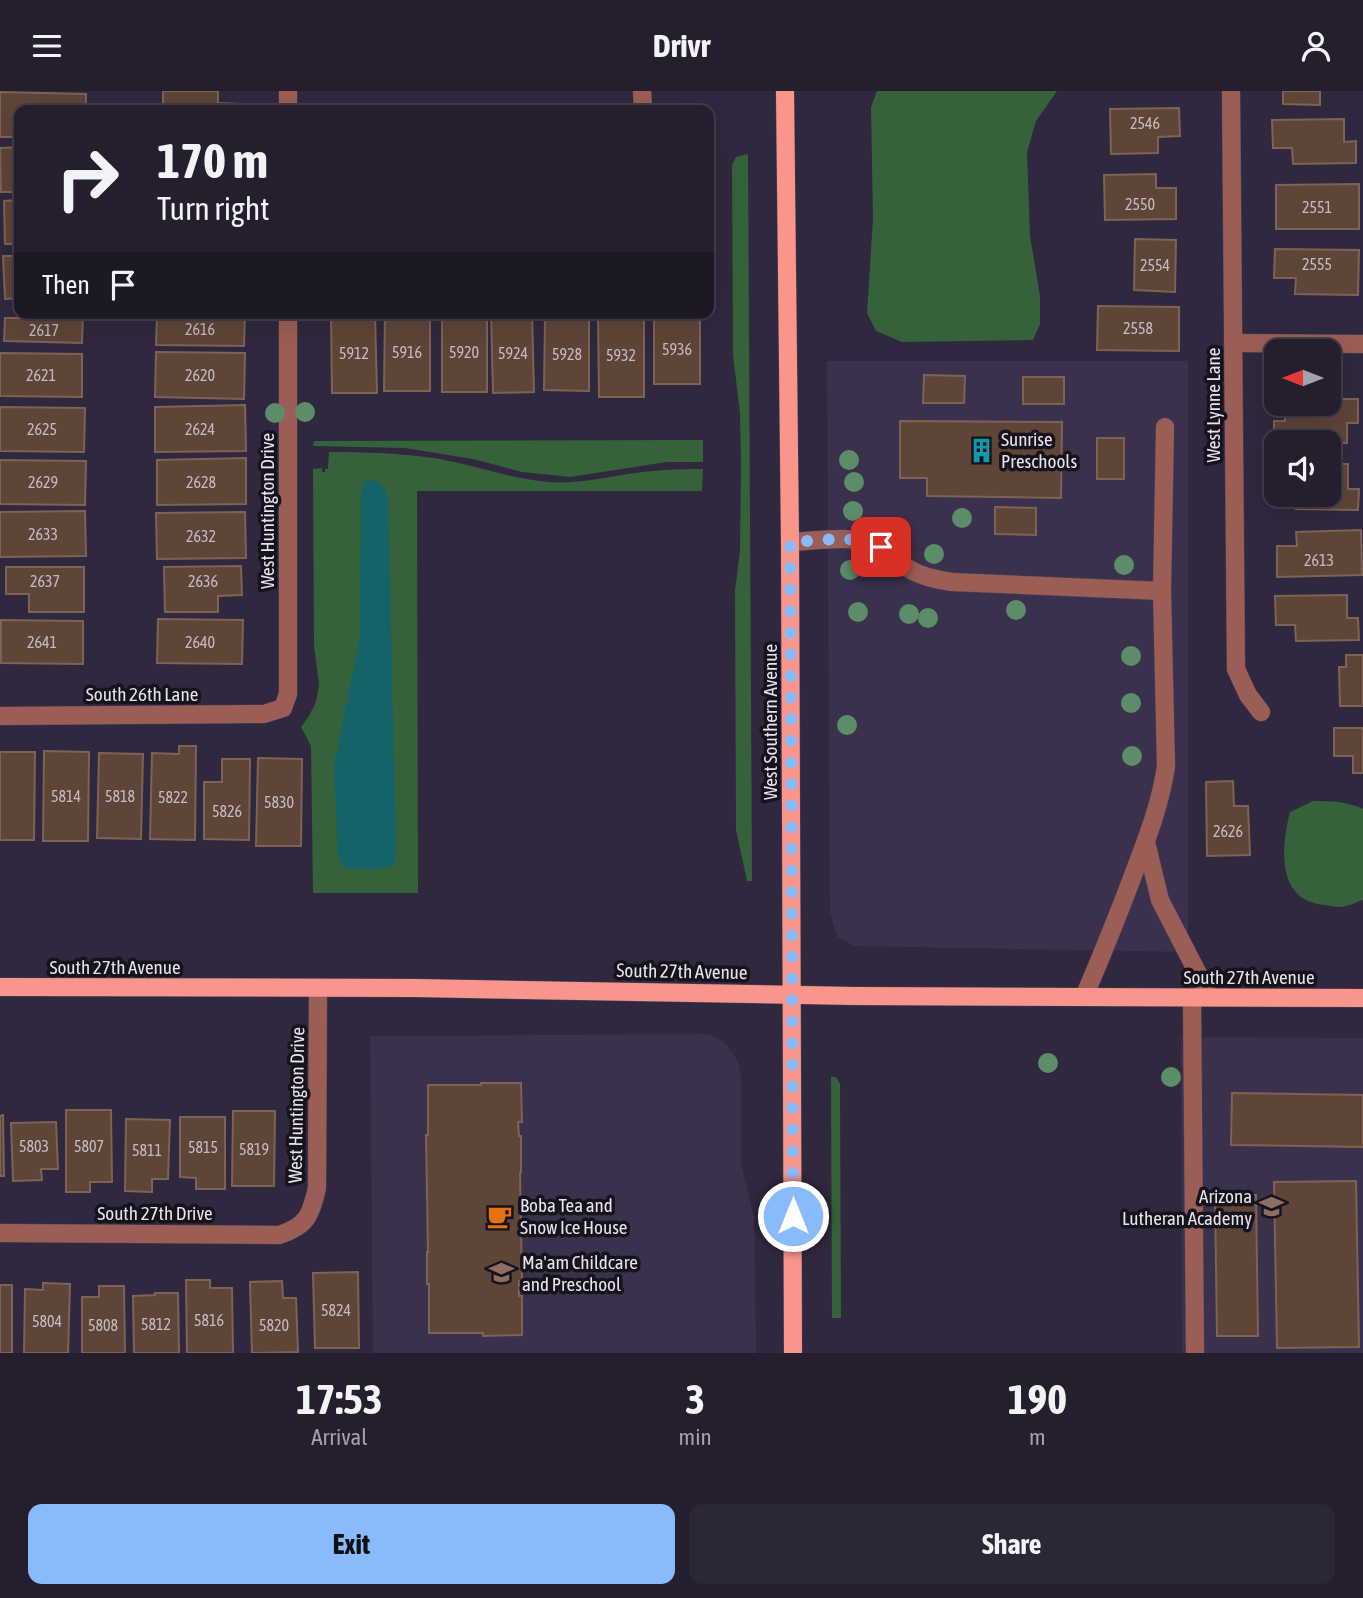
<!DOCTYPE html>
<style>
body{margin:0;font-family:"Asap Condensed",sans-serif;background:#2c2736;color:#f1f3f6;height:100vh;display:flex;flex-direction:column;font-size:26px;white-space:nowrap}
*{box-sizing:border-box;margin:0}
p{font-size:23px;color:#a3a2aa}
.icon{flex:none;width:38px;height:38px;fill:none;stroke:currentColor;stroke-width:2;stroke-linecap:round;stroke-linejoin:round}
.map{position:relative;height:1262px;overflow:hidden}
.panel{display:flex;flex-direction:column;background:#241e2e;flex:1}
.panel>*{flex:none}
.banner{position:absolute;left:14px;top:14px;width:700px;height:214px;border-radius:14px;box-shadow:0 7px 28px #0002,0 0 0 2px #413c4a;background:#241e2e;color:#f1f3f6;overflow:hidden}
.needle{width:46px;rotate:270deg}
.fabs{position:absolute;left:1264px;top:248px;display:grid;gap:14px}
.fabs a{display:grid;place-items:center;width:77px;height:77px;border-radius:14px;background:#241e2e;box-shadow:0 7px 28px #0002,0 0 0 2px #413c4a;font-size:35px}
.pin{position:absolute;display:grid;place-items:center;width:60px;height:60px;color:#fff;margin:-30px;border-radius:14px;box-shadow:0 4px 10px #0006}
.me{position:absolute;width:77px;margin:-38px;rotate:0deg;stroke-linejoin:round;filter:drop-shadow(0 0 5px #0008)}
.turn{display:flex;align-items:center;gap:24px;height:147px;padding:0 28px;font-size:32px}
.turn .icon{width:91px;height:91px;stroke-width:2.5}
.turn b{display:block;font-size:49px;line-height:60px}
.then{display:flex;align-items:center;height:66px;padding:0 28px;background:#0003;gap:14px;font-size:26px}
.eta{display:flex;justify-content:space-evenly;align-items:center;height:119px;text-align:center}
.eta b{font-size:42px;font-weight:700;line-height:49px}
.cta{display:flex;gap:14px;margin-top:auto;padding:14px 28px}
.cta a{flex:1;height:80px;border-radius:14px;background:#89bafc;color:#111;font-size:28px;font-weight:700;line-height:80px;text-align:center}
.cta a+a{background:#2c2736;color:#f1f3f6}
header{display:flex;justify-content:space-between;align-items:center;height:91px;padding:0 28px;background:#241e2e;font-size:32px;font-weight:700}
.map>svg:first-child{display:block}
</style>
<header><svg class="icon" aria-label="menu" viewBox="0 0 24 24"><path d="M4 6h16M4 12h16M4 18h16"/></svg>Drivr<svg class="icon" aria-label="person" viewBox="0 0 24 24"><circle cx="12" cy="8" r="4"/><path d="M4 21q1-7 8-7t8 7"/></svg></header>
<div class="map">
<svg width="1363" height="1262" viewBox="0 0 1363 1262">
<rect width="100%" height="100%" fill="#30283e"/>
<g fill="#3b314d">
<path d="M 827,270 L 1188,270 L 1188,861 L 855,855 L 837,846 L 830,822 Z"/>
<path d="M 703,943 L 712,945 L 724,951 L 738,970 L 741,986 L 741,1073 L 754,1126 L 756,1262 L 373,1262 L 370,945 Z"/>
<path d="M 1181,946 L 1363,947 L 1363,1262 L 1182,1262 Z"/>
</g>
<g fill="#35623b">
<path d="M 877,0 L 1057,0 L 1036,30 L 1027,61 L 1030,145 L 1040,205 L 1040,233 L 1033,249 L 902,251 L 876,240 L 867,222 L 873,128 L 871,16 Z"/>
<path d="M 748,63 L 752,790 L 747,790 L 736,739 L 735,500 L 740,459 L 741,373 L 740,322 L 733,264 L 732,74 L 736,66 Z"/>
<path d="M 703,349 L 703,371 L 667,371 L 570,386 L 522,381 L 473,368 L 405,357 L 313,355 L 314,350 Z"/>
<path d="M 329,361 C 366,361 403,362 440,368 C 477,375 512,388 549,391 C 576,393 602,387 628,383 C 653,379 677,378 703,378 L 702,400 L 417,400 L 418,802 L 313,802 L 311,655 L 301,636 L 309,625 L 316,611 L 319,594 L 314,554 L 313,378 L 322,377 L 322,381 L 325,381 L 325,378 L 328,378 Z"/>
<path d="M 1313,710 C 1331,710 1346,710 1363,718 L 1363,809 C 1356,811 1349,815 1342,816 C 1337,816 1330,815 1325,814 C 1276,810 1281,756 1290,721 Z"/>
<path d="M 831,986 L 836,986 L 840,993 L 841,1227 L 832,1227 Z"/>
</g>
<path fill="#136369" d="M 366,389 C 380,389 385,394 388,408 L 396,761 L 393,774 C 382,780 354,779 342,776 L 338,767 L 334,675 L 360,546 L 361,401 Z"/>
<g fill="#5d4538" stroke="#7d6355" stroke-width="2">
<path d="M 163,0 L 218,0 L 218,12 L 242,13 L 242,19 L 163,19 Z"/>
<path d="M 1283,0 L 1320,0 L 1320,14 L 1283,13 Z"/>
<path d="M 0,1 L 86,3 L 86,19 L 19,19 L 19,46 L 0,46 Z"/>
<path d="M 1179,17 L 1180,45 L 1158,46 L 1158,62 L 1111,63 L 1110,18 Z"/>
<path d="M 1344,28 L 1344,51 L 1356,50 L 1356,72 L 1293,73 L 1292,57 L 1273,57 L 1272,29 Z"/>
<path d="M 19,56 L 19,101 L 1,101 L 0,57 Z"/>
<path d="M 1156,83 L 1156,97 L 1176,97 L 1176,128 L 1105,129 L 1104,84 Z"/>
<path d="M 1359,93 L 1359,138 L 1276,138 L 1276,94 Z"/>
<path d="M 19,109 L 19,153 L 5,153 L 4,110 Z"/>
<path d="M 1135,148 L 1176,149 L 1175,201 L 1134,199 Z"/>
<path d="M 1275,158 L 1359,159 L 1358,204 L 1295,203 L 1296,187 L 1274,187 Z"/>
<path d="M 3,165 L 19,165 L 19,207 L 5,208 Z"/>
<path d="M 1098,215 L 1179,216 L 1179,260 L 1097,259 Z"/>
<path d="M 28,222 L 83,222 L 82,252 L 4,250 L 5,227 L 28,227 Z"/>
<path d="M 157,222 L 245,222 L 244,255 L 156,254 Z"/>
<path d="M 331,222 L 375,222 L 377,302 L 332,302 Z"/>
<path d="M 385,222 L 430,222 L 430,300 L 384,300 Z"/>
<rect x="442" y="222" width="45" height="79"/>
<path d="M 491,222 L 532,222 L 534,301 L 493,302 Z"/>
<path d="M 598,222 L 644,222 L 644,306 L 599,306 Z"/>
<rect x="654" y="222" width="46" height="71"/>
<path d="M 545,226 L 589,227 L 589,300 L 544,299 Z"/>
<path d="M 156,261 L 245,262 L 244,308 L 155,306 Z"/>
<path d="M 0,262 L 82,263 L 82,306 L 0,305 Z"/>
<path d="M 924,284 L 965,285 L 964,312 L 923,312 Z"/>
<rect x="1023" y="286" width="41" height="27"/>
<path d="M 1328,308 L 1358,308 L 1358,332 L 1347,332 L 1347,352 L 1274,351 L 1274,330 L 1285,330 L 1285,313 L 1328,313 Z"/>
<path d="M 245,314 L 246,360 L 155,361 L 155,316 Z"/>
<path d="M 0,316 L 85,317 L 84,361 L 0,360 Z"/>
<path d="M 900,330 L 1062,331 L 1061,407 L 927,405 L 927,387 L 900,387 Z"/>
<rect x="1097" y="347" width="27" height="41"/>
<path d="M 246,367 L 246,413 L 157,414 L 157,369 Z"/>
<path d="M 0,369 L 86,370 L 85,414 L 0,413 Z"/>
<path d="M 1328,373 L 1348,373 L 1348,398 L 1359,398 L 1358,419 L 1296,418 L 1296,404 L 1328,404 Z"/>
<path d="M 995,416 L 1036,417 L 1036,444 L 995,443 Z"/>
<path d="M 85,420 L 86,465 L 0,466 L 0,421 Z"/>
<path d="M 245,421 L 246,467 L 157,468 L 156,422 Z"/>
<path d="M 1361,439 L 1362,484 L 1277,486 L 1277,455 L 1297,455 L 1296,441 Z"/>
<path d="M 241,475 L 242,504 L 218,505 L 218,521 L 165,521 L 164,476 Z"/>
<path d="M 6,476 L 84,476 L 84,521 L 29,521 L 29,503 L 6,503 Z"/>
<path d="M 1347,504 L 1347,527 L 1358,527 L 1359,549 L 1296,550 L 1295,534 L 1276,534 L 1275,505 Z"/>
<path d="M 158,528 L 243,529 L 242,573 L 157,572 Z"/>
<path d="M 1,529 L 83,530 L 83,573 L 1,572 Z"/>
<path d="M 1346,564 L 1363,564 L 1363,615 L 1340,615 L 1339,576 L 1346,576 Z"/>
<path d="M 1334,637 L 1363,637 L 1363,682 L 1353,682 L 1353,665 L 1334,665 Z"/>
<path d="M 179,655 L 196,655 L 195,749 L 150,748 L 152,662 L 179,663 Z"/>
<path d="M 44,660 L 89,661 L 88,750 L 43,750 Z"/>
<path d="M 0,661 L 35,661 L 34,749 L 0,749 Z"/>
<path d="M 99,662 L 143,663 L 141,748 L 97,747 Z"/>
<path d="M 258,667 L 302,668 L 301,755 L 256,755 Z"/>
<path d="M 222,668 L 250,668 L 249,749 L 204,748 L 204,691 L 222,691 Z"/>
<path d="M 1233,690 L 1234,715 L 1248,715 L 1250,764 L 1207,765 L 1206,691 Z"/>
<path d="M 481,992 L 521,992 L 522,1031 L 518,1031 L 519,1045 L 521,1045 L 521,1082 L 520,1082 L 522,1190 L 519,1190 L 519,1205 L 522,1205 L 522,1244 L 483,1245 L 483,1242 L 429,1242 L 429,1193 L 427,1193 L 427,1161 L 428,1161 L 426,1044 L 428,1044 L 428,994 L 481,994 Z"/>
<path d="M 1232,1002 L 1363,1004 L 1363,1056 L 1231,1054 Z"/>
<path d="M 66,1019 L 111,1019 L 112,1091 L 90,1091 L 90,1101 L 66,1101 Z"/>
<path d="M 233,1020 L 275,1020 L 274,1095 L 232,1095 Z"/>
<path d="M 3,1024 L 4,1085 L 0,1085 L 0,1025 Z"/>
<path d="M 180,1026 L 225,1026 L 225,1098 L 196,1098 L 196,1087 L 180,1086 Z"/>
<path d="M 126,1028 L 170,1029 L 168,1088 L 152,1088 L 152,1101 L 125,1100 Z"/>
<path d="M 56,1031 L 58,1078 L 41,1078 L 42,1089 L 13,1090 L 11,1032 Z"/>
<path d="M 1356,1090 L 1359,1256 L 1277,1257 L 1274,1091 Z"/>
<path d="M 1256,1104 L 1258,1245 L 1217,1245 L 1215,1105 Z"/>
<path d="M 358,1181 L 359,1257 L 315,1257 L 313,1182 Z"/>
<path d="M 186,1189 L 210,1189 L 210,1197 L 232,1197 L 233,1262 L 187,1262 Z"/>
<path d="M 282,1190 L 283,1207 L 296,1207 L 298,1261 L 252,1262 L 250,1191 Z"/>
<path d="M 43,1192 L 70,1193 L 68,1262 L 24,1262 L 25,1198 L 43,1199 Z"/>
<rect x="0" y="1194" width="12" height="68"/>
<path d="M 99,1195 L 124,1195 L 125,1262 L 82,1262 L 82,1206 L 99,1206 Z"/>
<path d="M 155,1202 L 178,1202 L 179,1262 L 134,1262 L 133,1205 L 155,1204 Z"/>
</g>
<g fill="none" stroke-linecap="round" stroke-linejoin="round">
<defs>
<g id="minor">
<path d="M 288,0 L 288,19"/>
<path d="M 642,0 L 643,19"/>
<path d="M 1231,0 L 1236,578 L 1248,604 L 1261,621"/>
<path d="M 1233,252 L 1363,253"/>
<path d="M 790,451 C 815,450 853,443 876,454 C 886,458 893,467 902,473 C 917,485 934,488 952,491 L 1162,500"/>
<path d="M 0,625 L 264,623 L 283,617 L 288,603 L 288,222"/>
<path d="M 1146,751 L 1160,809 L 1210,906"/>
<path d="M 1084,906 C 1102,864 1119,822 1135,779 C 1148,745 1161,711 1166,675 L 1162,500 L 1165,336"/>
<path d="M 1192,907 L 1195,1262"/>
<path d="M 0,1142 L 279,1144 C 307,1135 311,1124 317,1097 L 318,897"/>
</g>
<g id="major">
<path d="M 785,0 L 790,451 L 793,1262"/>
<path d="M 0,896 L 414,897 L 854,905 L 1363,907"/>
</g>
</defs>
<use href="#minor" stroke="#4d465a" stroke-width="19"/>
<use href="#major" stroke="#4d465a" stroke-width="19"/>
<use href="#minor" stroke="#9b5e57" stroke-width="18"/>
<use href="#major" stroke="#f9958a" stroke-width="18"/>
</g>
<g fill="#5a8d68">
<circle cx="305" cy="321" r="10"/>
<circle cx="275" cy="322" r="10"/>
<circle cx="849" cy="369" r="10"/>
<circle cx="854" cy="391" r="10"/>
<circle cx="853" cy="420" r="10"/>
<circle cx="962" cy="427" r="10"/>
<circle cx="934" cy="463" r="10"/>
<circle cx="1124" cy="474" r="10"/>
<circle cx="850" cy="479" r="10"/>
<circle cx="1016" cy="519" r="10"/>
<circle cx="858" cy="521" r="10"/>
<circle cx="909" cy="523" r="10"/>
<circle cx="928" cy="527" r="10"/>
<circle cx="1131" cy="565" r="10"/>
<circle cx="1131" cy="612" r="10"/>
<circle cx="847" cy="634" r="10"/>
<circle cx="1132" cy="665" r="10"/>
<circle cx="1048" cy="972" r="10"/>
<circle cx="1171" cy="986" r="10"/>
</g>
<g fill="none" stroke-linecap="round" stroke-linejoin="round">
<path stroke="#89bafc" stroke-width="12" stroke-dasharray="0 21.6" d="M 793,1125 L 790,451 C 819,450 854,443 881,456"/>
</g>
<defs>
<symbol id="building-bare" viewBox="-9 -9 18 18"><path d="M-4-6H4V6H1V3H-1V6H-4ZM-2.5-4.3h1.7v1.8h-1.7ZM.8-4.3h1.7v1.8H.8ZM-2.5-1h1.7V.8h-1.7ZM.8-1h1.7V.8H.8Z" fill="#0f9aa8" stroke="#17131d" stroke-width="2.5" paint-order="stroke"/></symbol>
<symbol id="school-bare" viewBox="-9 -9 18 18"><path d="M0-5L7-2L0 1L-7-2ZM-4 1L0 2.5L4 1V4Q0 6-4 4Z" fill="#8d6e63" stroke="#17131d" stroke-width="2.5" paint-order="stroke"/></symbol>
<symbol id="cafe-bare" viewBox="-9 -9 18 18"><path d="M-5.5-4.5H6V0H3Q3 3.5 0 3.5H-2.5Q-5.5 3.5-5.5 0ZM3-3.2v2h1.7v-2ZM-6 4.5H4V6H-6Z" fill="#e8710a" stroke="#17131d" stroke-width="2.5" paint-order="stroke"/></symbol>
</defs>
<g fill-rule="evenodd">
<use href="#building-bare" x="964" y="342" width="35" height="35"/>
<use href="#school-bare" x="1254" y="1098" width="35" height="35"/>
<use href="#cafe-bare" x="482" y="1108" width="35" height="35"/>
<use href="#school-bare" x="484" y="1164" width="35" height="35"/>
</g>
<g text-anchor="middle" stroke-width="7" stroke-linejoin="round" paint-order="stroke">
<g font-size="16" fill="#c4bbc2">
<text x="1145" y="38">2546</text>
<text x="1140" y="119">2550</text>
<text x="1317" y="122">2551</text>
<text x="1317" y="179">2555</text>
<text x="1155" y="180">2554</text>
<text x="1138" y="243">2558</text>
<text x="200" y="244">2616</text>
<text x="44" y="245">2617</text>
<text x="677" y="264">5936</text>
<text x="407" y="267">5916</text>
<text x="464" y="267">5920</text>
<text x="354" y="268">5912</text>
<text x="513" y="268">5924</text>
<text x="567" y="269">5928</text>
<text x="621" y="270">5932</text>
<text x="41" y="290">2621</text>
<text x="200" y="290">2620</text>
<text x="42" y="344">2625</text>
<text x="200" y="344">2624</text>
<text x="43" y="397">2629</text>
<text x="201" y="397">2628</text>
<text x="43" y="449">2633</text>
<text x="201" y="451">2632</text>
<text x="1319" y="475">2613</text>
<text x="45" y="496">2637</text>
<text x="203" y="496">2636</text>
<text x="42" y="557">2641</text>
<text x="200" y="557">2640</text>
<text x="66" y="711">5814</text>
<text x="120" y="711">5818</text>
<text x="173" y="712">5822</text>
<text x="279" y="717">5830</text>
<text x="227" y="726">5826</text>
<text x="1228" y="746">2626</text>
<text x="34" y="1061">5803</text>
<text x="89" y="1061">5807</text>
<text x="203" y="1062">5815</text>
<text x="254" y="1064">5819</text>
<text x="147" y="1065">5811</text>
<text x="336" y="1225">5824</text>
<text x="209" y="1235">5816</text>
<text x="47" y="1236">5804</text>
<text x="156" y="1239">5812</text>
<text x="103" y="1240">5808</text>
<text x="274" y="1240">5820</text>
</g>
<g font-size="19" fill="#e6e2f0" stroke="#17131d">
<text transform="translate(1213 314) rotate(-90)" y="7">West Lynne Lane</text>
<text transform="translate(267 420) rotate(-90)" y="7">West Huntington Drive</text>
<text x="142" y="610">South 26th Lane</text>
<text transform="translate(770 631) rotate(-90)" y="7">West Southern Avenue</text>
<text x="115" y="883">South 27th Avenue</text>
<text transform="translate(682 880) rotate(1)" y="7">South 27th Avenue</text>
<text x="1249" y="893">South 27th Avenue</text>
<text transform="translate(296 1014) rotate(-89)" y="7">West Huntington Drive</text>
<text x="155" y="1129">South 27th Drive</text>
</g>
<g font-size="19" fill="#e6e2f0" stroke="#17131d" text-anchor="start">
<text x="1001" y="355">Sunrise<tspan x="1001" dy="22">Preschools</tspan></text>
<text x="1252" y="1112" text-anchor="end">Arizona<tspan x="1252" dy="22">Lutheran Academy</tspan></text>
<text x="520" y="1121">Boba Tea and<tspan x="520" dy="22">Snow Ice House</tspan></text>
<text x="522" y="1178">Ma'am Childcare<tspan x="522" dy="22">and Preschool</tspan></text>
</g>
</g>
</svg>
<div class="fabs">
<a><svg class="needle" viewBox="-14 -14 28 28"><path d="M0-13l5 13h-10z" fill="#e53935"/><path d="M0 13l5-13h-10z" fill="#a3a2aa"/></svg></a>
<a><svg class="icon" aria-label="sound" viewBox="0 0 24 24"><path d="M4 9h4l5-4v14l-5-4H4zM17 9q2 3 0 6"/></svg></a>
</div>
<div class="pin" style="left:881px;top:456px;background:#d93025"><svg class="icon" aria-label="arrive" viewBox="0 0 24 24"><path d="M6 21V4h12l-3 4 3 4H6"/></svg></div>
<svg class="me" style="left:793px;top:1125px" viewBox="-20 -20 40 40"><circle r="17" fill="#89bafc" stroke="#fff" stroke-width="3"/><path d="M0-11L8 9 0 5-8 9z" fill="#fff"/></svg>
<div class="banner">
<div class="turn"><svg class="icon" aria-label="right" viewBox="0 0 24 24"><path d="M7 20v-9h11M14 6l5 5-5 5"/></svg><div><b>170 m</b>Turn right</div></div>
<div class="then">Then<svg class="icon" aria-label="arrive" viewBox="0 0 24 24"><path d="M6 21V4h12l-3 4 3 4H6"/></svg></div>
</div>
</div>
<section class="panel">
<div class="eta">
<div><b>17:53</b><p>Arrival</p></div>
<div><b>3</b><p>min</p></div>
<div><b>190</b><p>m</p></div>
</div>
<div class="cta"><a>Exit</a><a>Share</a></div>
</section>
